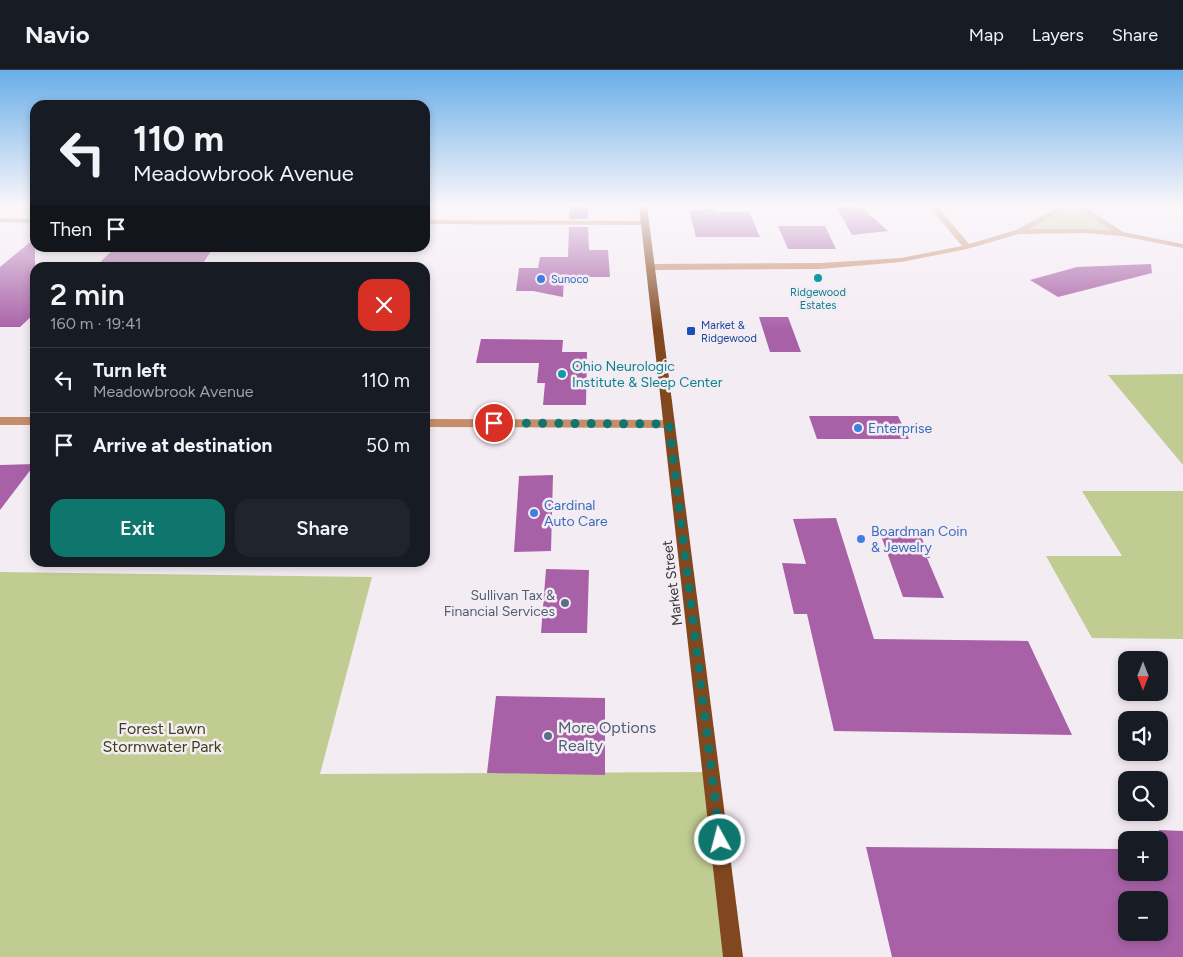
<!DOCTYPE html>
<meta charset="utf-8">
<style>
body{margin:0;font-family:Figtree,sans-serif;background:#20242c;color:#f1f3f6;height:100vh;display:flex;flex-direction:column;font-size:19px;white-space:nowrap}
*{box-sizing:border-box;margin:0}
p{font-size:16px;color:#9ea1a6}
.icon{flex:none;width:28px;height:28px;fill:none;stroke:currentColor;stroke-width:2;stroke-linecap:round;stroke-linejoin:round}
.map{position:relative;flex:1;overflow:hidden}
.drawer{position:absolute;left:30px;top:192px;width:400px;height:305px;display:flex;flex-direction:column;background:#171b24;border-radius:15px;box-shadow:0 2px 8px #0003}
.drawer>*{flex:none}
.guide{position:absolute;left:30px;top:30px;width:400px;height:152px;border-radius:15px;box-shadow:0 2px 8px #0003;background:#171b24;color:#f1f3f6;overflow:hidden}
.needle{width:32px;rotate:180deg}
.buttons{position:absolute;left:1118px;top:581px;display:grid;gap:10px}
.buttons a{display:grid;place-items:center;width:50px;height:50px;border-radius:10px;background:#171b24;box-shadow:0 2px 8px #0003;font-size:25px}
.pin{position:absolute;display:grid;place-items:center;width:42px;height:42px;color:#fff;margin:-21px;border:2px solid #fff;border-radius:50%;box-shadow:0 1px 5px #0007}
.me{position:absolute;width:55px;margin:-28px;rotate:353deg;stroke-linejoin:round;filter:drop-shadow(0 0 4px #0008)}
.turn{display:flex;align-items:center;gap:18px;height:105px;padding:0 20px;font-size:22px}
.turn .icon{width:65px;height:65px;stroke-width:2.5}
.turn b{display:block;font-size:35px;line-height:42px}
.then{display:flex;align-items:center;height:48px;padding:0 20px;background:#0003;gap:10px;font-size:19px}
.round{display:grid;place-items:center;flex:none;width:52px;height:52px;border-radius:15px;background:#20242c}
.summary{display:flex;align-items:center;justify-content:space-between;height:85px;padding:0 20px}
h1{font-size:30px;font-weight:600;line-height:38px}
.action{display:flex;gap:10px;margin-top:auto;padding:10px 20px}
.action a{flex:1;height:58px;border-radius:15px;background:#0f766e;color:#fff;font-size:20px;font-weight:600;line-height:58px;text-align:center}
.action a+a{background:#20242c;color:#f1f3f6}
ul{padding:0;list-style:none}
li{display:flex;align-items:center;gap:15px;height:65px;padding:0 20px;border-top:1px solid #363941}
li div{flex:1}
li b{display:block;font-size:19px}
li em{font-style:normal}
header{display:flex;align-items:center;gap:30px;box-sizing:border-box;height:70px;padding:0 25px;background:#171b24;border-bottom:1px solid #363941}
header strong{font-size:24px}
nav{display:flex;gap:28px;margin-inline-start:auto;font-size:18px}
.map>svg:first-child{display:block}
</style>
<header>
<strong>Navio</strong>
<nav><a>Map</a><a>Layers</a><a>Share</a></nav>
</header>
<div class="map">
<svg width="1183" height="887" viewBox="0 0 1183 887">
<rect width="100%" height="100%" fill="#f4ecf3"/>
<g fill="#c0cc92">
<path d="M 1066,136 L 1080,136 L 1095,147 L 1122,164 L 1095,162 L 1019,162 Z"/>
<path d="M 1183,304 L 1183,395 L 1108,305 Z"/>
<path d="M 1082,421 L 1183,421 L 1183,569 L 1092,568 L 1046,486 L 1122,486 Z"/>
<path d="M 0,502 L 372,507 L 320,704 L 711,702 L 733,887 L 0,887 Z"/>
</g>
<g fill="#a861a7" fill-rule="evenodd">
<path d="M 570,136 L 588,136 L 588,149 L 569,149 Z"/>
<path d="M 836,136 L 860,136 L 888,161 L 852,165 Z"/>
<path d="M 713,139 L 714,142 L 749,142 L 760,167 L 696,167 L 689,140 Z"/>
<path d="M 778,156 L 825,156 L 836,179 L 788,179 Z"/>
<path d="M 569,157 L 588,157 L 589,180 L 608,180 L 610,207 L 564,207 L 563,227 L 533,221 L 516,221 L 519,198 L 538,198 L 540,187 L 568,187 Z"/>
<path d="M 35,168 L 35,243 L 20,257 L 0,257 L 0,197 Z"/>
<path d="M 115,178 L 213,178 L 200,198 L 95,197 Z"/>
<path d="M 1151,194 L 1152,203 L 1058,227 L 1030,210 L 1077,197 Z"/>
<path d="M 759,247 L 788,247 L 801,282 L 770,282 Z"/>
<path d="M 481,269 L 563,270 L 562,282 L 587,282 L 586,335 L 543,335 L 545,313 L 537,313 L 539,293 L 476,293 Z"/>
<path d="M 809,346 L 898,346 L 909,369 L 817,369 Z"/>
<path d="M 35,394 L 0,440 L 0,395 Z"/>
<path d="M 553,405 L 551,481 L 514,482 L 519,406 Z"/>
<path d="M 836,448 L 874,569 L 1028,571 L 1072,665 L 834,661 L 807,544 L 794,544 L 782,493 L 806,494 L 793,449 Z"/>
<path d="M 918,459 L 930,488 L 927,488 L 944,528 L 903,527 L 879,460 Z"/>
<path d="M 546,499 L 589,500 L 587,563 L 541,563 Z"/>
<path d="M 496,626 L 605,628 L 605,705 L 487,703 Z"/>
<path d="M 1159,760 L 1183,761 L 1183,887 L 892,887 L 866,777 L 1126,779 L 1126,802 L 1159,802 ZM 1126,830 L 1159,830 L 1159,862 L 1126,862 Z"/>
</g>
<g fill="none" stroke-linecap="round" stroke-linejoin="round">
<g fill="#c68d6a" fill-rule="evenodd">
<path d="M 929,136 L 937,136 L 969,174 L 1016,160 L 1061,136 L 1070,136 L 1029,159 L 1084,159 L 1112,161 L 1076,136 L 1084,136 L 1123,162 L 1183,174 L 1183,178 L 1122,166 L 1084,163 L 1019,164 L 967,179 L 901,192 L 820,199 L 651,200 L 647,197 L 651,194 L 820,193 L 901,188 L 962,176 Z"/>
<path d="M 0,148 L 35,149 L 35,153 L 0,152 Z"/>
<path d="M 425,150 L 645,151 L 649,153 L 645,155 L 425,154 Z"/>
<rect x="0" y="347" width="35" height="8"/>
<path d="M 425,349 L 669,350 L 675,354 L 669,358 L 425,357 Z"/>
</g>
<path fill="#81471e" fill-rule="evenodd" d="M 639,136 L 647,136 L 743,887 L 723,887 Z"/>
</g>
<linearGradient id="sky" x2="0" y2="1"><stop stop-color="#69aee8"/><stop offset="0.52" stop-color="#faf6fa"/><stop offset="1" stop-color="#faf6fa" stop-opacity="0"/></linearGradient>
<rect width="1183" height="260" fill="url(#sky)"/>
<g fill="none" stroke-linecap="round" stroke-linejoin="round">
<path stroke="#0f766e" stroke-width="9" stroke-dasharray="0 16.2" d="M 494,353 L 669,354 L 720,770"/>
</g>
<g fill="#0f9aa8" stroke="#f4ecf3" stroke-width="2">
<circle cx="818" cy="208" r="5"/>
<circle cx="562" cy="304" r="5"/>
</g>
<g fill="#3f7fe0" stroke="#f4ecf3" stroke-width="2">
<circle cx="541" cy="209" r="5"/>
<circle cx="858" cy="358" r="5"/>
<circle cx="534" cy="443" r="5"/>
<circle cx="861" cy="469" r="5"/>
</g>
<rect fill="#1a4fb4" stroke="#f4ecf3" stroke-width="2" x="686" y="256" width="10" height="10" rx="2.5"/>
<g fill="#5c6f8a" stroke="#f4ecf3" stroke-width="2">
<circle cx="565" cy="533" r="5"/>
<circle cx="548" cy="666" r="5"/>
</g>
<g text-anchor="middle" stroke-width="5" stroke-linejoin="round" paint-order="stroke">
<g font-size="11" fill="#366cbe" stroke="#f4ecf3" text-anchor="start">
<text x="551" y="213">Sunoco</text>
</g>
<g font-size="11" fill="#0d838f" stroke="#f4ecf3">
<text x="818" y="226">Ridgewood<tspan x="818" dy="13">Estates</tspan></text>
</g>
<g font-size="11" fill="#164399" stroke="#f4ecf3" text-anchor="start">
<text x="701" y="259">Market &amp;<tspan x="701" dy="13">Ridgewood</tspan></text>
</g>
<g font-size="14" fill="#0d838f" stroke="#f4ecf3" text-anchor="start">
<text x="572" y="301">Ohio Neurologic<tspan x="572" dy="16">Institute &amp; Sleep Center</tspan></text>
</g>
<g font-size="14" fill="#366cbe" stroke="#f4ecf3" text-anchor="start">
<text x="868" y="363">Enterprise</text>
<text x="544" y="440">Cardinal<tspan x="544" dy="16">Auto Care</tspan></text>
<text x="871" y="466">Boardman Coin<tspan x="871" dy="16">&amp; Jewelry</tspan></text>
</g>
<g font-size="14" fill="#363336" stroke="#f4ecf3">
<text transform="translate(672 513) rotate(-97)" y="5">Market Street</text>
</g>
<g font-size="14" fill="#4e5e75" stroke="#f4ecf3" text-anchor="end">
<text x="555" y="530">Sullivan Tax &amp;<tspan x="555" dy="16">Financial Services</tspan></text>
</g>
<g font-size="16" fill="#4e5e75" stroke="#f4ecf3" text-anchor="start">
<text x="558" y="663">More Options<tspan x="558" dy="18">Realty</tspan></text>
</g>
<g font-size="16" fill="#3b4319" stroke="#f4ecf3">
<text x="162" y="664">Forest Lawn<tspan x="162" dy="18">Stormwater Park</tspan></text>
</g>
</g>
</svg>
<div class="buttons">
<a><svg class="needle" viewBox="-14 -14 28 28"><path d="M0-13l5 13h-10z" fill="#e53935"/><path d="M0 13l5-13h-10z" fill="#9ea1a6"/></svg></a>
<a><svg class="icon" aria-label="sound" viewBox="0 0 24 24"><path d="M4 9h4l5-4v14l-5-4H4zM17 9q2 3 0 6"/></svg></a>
<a><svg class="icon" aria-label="search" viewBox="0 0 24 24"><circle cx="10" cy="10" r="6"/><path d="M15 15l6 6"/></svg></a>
<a>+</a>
<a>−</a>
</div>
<div class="pin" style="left:494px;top:353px;background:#d93025"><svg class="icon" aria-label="arrive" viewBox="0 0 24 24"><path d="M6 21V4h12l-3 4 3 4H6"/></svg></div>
<svg class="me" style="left:720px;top:770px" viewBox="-20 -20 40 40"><circle r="17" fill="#0f766e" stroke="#fff" stroke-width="3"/><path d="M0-11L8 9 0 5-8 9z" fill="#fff"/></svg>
<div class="guide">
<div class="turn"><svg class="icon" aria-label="left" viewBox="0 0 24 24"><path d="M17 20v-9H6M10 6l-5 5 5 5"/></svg><div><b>110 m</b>Meadowbrook Avenue</div></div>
<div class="then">Then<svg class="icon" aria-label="arrive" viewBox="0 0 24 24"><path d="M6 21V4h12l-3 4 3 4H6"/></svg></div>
</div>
<section class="drawer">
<div class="summary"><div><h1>2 min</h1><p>160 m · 19:41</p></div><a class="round" style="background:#d93025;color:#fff"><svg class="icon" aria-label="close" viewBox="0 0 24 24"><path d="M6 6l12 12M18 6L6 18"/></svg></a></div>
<ul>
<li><svg class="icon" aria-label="left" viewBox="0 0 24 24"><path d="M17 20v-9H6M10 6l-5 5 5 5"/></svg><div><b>Turn left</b><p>Meadowbrook Avenue</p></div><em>110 m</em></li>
<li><svg class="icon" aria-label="arrive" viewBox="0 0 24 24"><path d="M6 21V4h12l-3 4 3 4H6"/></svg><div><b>Arrive at destination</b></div><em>50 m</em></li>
</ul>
<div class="action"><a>Exit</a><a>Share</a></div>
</section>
</div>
